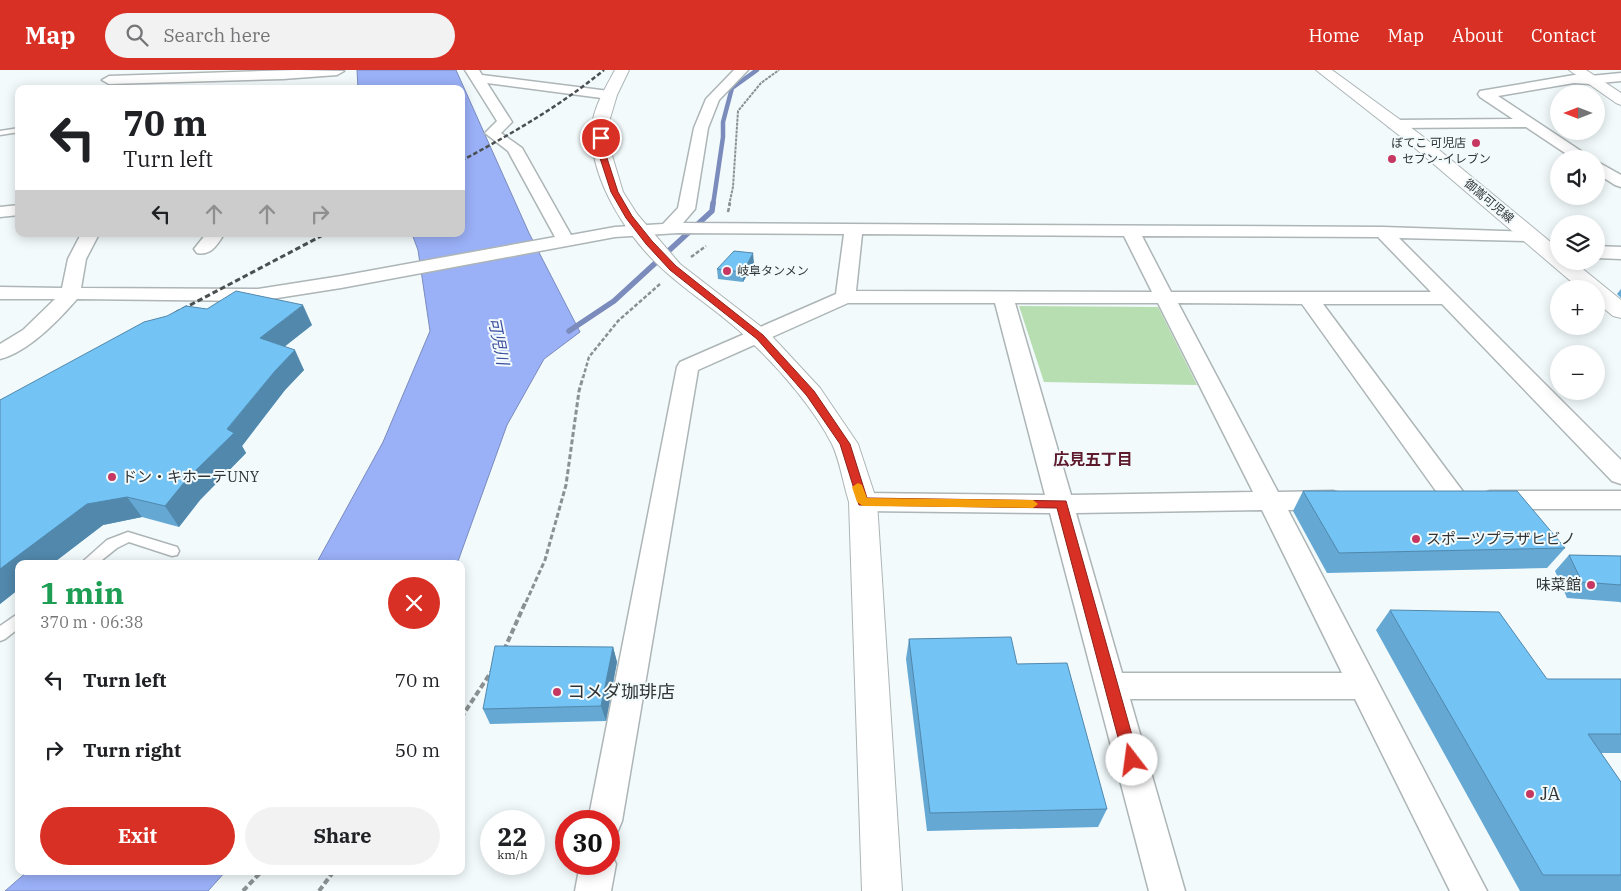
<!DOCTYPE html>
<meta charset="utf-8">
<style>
body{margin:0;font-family:"IBM Plex Serif","Noto Sans JP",serif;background:#f2f2f2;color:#202124;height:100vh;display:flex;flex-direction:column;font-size:19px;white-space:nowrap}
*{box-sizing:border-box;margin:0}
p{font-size:16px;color:#757577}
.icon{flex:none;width:28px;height:28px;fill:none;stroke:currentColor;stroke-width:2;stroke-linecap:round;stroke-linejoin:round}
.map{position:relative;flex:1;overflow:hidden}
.details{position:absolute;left:15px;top:490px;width:450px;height:315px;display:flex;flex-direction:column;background:#fff;border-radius:10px;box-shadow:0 2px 12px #0003}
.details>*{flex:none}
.hud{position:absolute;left:15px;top:15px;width:450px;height:152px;border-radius:10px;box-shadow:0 2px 12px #0003;background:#fff;color:#202124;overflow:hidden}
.needle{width:32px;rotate:270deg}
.tools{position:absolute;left:1550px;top:15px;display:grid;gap:10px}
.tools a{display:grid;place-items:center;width:55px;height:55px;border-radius:50%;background:#fff;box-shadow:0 2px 12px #0003;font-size:25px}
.speed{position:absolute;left:480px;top:740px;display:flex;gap:10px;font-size:25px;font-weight:700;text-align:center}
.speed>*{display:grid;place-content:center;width:65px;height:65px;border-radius:50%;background:#fff;box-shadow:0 2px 12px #0003;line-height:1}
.speed small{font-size:12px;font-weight:400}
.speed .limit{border:8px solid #d22;background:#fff;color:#111}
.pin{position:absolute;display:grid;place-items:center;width:42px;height:42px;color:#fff;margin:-21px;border:2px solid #fff;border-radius:50%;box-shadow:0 1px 5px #0007}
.me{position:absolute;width:55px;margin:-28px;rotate:345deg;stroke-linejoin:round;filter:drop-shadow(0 0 4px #0008)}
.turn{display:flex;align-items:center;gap:18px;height:105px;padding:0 25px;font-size:22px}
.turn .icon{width:65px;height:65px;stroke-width:2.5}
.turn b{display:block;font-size:35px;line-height:42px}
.lanes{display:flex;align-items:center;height:48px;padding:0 25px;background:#0003;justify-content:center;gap:25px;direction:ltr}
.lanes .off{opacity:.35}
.round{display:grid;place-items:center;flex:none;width:52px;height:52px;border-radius:26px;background:#f2f2f2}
.overview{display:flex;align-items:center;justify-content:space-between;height:85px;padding:0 25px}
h1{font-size:30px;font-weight:700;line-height:38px;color:#1e9e55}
.primary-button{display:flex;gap:10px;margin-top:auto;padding:10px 25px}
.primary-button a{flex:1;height:58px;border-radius:30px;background:#d93025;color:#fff;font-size:20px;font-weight:700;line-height:58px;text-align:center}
.primary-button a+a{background:#f2f2f2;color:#202124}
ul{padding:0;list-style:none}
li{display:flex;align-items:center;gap:15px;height:70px;padding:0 25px}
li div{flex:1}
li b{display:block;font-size:19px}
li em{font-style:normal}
header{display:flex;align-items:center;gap:30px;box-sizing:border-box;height:70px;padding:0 25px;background:#d93025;color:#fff}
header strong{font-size:24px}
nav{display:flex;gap:28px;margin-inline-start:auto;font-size:18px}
.search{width:350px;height:45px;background:#f2f2f2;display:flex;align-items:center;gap:12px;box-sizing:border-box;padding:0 18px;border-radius:28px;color:#757577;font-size:19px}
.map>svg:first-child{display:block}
</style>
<header>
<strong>Map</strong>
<div class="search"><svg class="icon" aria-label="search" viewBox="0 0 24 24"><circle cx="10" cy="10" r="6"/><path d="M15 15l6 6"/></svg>Search here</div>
<nav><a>Home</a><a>Map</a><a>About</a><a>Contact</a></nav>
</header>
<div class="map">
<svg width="1621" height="821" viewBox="0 0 1621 821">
<rect width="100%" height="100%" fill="#f2fafc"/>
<path fill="#b6deb0" d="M 1019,236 L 1158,237 L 1197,315 L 1044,312 Z"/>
<g fill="#9ab0f7" stroke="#7a8bbc">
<path d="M 357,0 L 456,0 L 529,163 L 580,262 L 544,289 L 507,355 L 457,494 L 316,494 L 383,372 L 430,261 L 418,180 L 412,164 L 461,164 L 461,19 L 358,19 Z"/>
<path d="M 28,801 L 226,801 L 208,821 L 5,821 Z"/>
</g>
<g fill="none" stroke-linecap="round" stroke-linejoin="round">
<path stroke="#7a8bbc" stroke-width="4.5" d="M 713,135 L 723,67 L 723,52 L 732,18 L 757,0"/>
<path stroke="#7a8bbc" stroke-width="5.5" d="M 569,261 L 614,231 L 712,141 L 713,133"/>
<defs>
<g id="lane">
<path d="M 19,58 L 19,62 L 0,65 L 0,61 Z"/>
<path d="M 128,462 L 177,477 L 179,481 L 177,485 L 172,486 L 129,472 L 117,478 L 97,494 L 80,494 L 107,470 Z"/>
<path d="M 19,543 L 19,558 L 5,569 L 0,571 L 0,556 Z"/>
</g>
<g id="street">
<path d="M 297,0 L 344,1 L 337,5 L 283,9 L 109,14 L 102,10 L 109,6 Z"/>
<path d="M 465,0 L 479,0 L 482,5 L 609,21 L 616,25 L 609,29 L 487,13 L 512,52 L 501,63 L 522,78 L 571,165 L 615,157 L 663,154 L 678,138 L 694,58 L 706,29 L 734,0 L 748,0 L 719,30 L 708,58 L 695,139 L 683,153 L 1383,157 L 1537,162 L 1540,166 L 1537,170 L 1531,171 L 1399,168 L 1621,390 L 1621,414 L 1612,411 L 1442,234 L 1323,234 L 1464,423 L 1468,429 L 1464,435 L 1455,438 L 1446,435 L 1302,234 L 1178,233 L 1278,422 L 1333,421 L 1342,424 L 1346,430 L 1342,436 L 1333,439 L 1288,440 L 1487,821 L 1450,821 L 1355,629 L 1130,629 L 1185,821 L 1149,821 L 1050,443 L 863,441 L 854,438 L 850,432 L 854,426 L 863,423 L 1045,425 L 995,233 L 848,233 L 698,300 L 622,751 L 617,763 L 609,766 L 609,751 L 588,751 L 677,297 L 680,292 L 836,224 L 844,164 L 678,163 L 615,167 L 341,218 L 258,231 L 77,229 C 58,251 28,282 0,289 L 0,274 L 23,260 L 55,229 L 0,229 L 0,217 L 62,218 L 68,189 L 81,164 L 99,164 L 86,189 L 81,218 L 258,219 L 341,206 L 555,167 L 508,81 L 485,63 L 497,51 ZM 862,164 L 1124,166 L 1152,222 L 856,221 ZM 1142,166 L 1378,167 L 1431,222 L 1171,222 ZM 1015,233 L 1158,233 L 1253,422 L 1071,425 ZM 1262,440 L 1342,603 L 1122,603 L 1076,443 Z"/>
<path d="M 1621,3 L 1621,11 L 1590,14 L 1574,13 L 1498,26 L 1593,89 L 1574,89 L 1526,57 L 1394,58 L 1389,57 L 1387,54 L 1389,51 L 1394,50 L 1513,49 L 1480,27 L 1478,24 L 1480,21 L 1574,5 L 1590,6 Z"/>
<path d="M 1596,91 L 1621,105 L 1621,117 L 1615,115 L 1596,103 Z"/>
<path d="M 19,135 L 19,145 L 0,147 L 0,137 Z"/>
<path d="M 206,164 L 224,164 C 217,175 211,186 197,183 L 194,179 Z"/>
<path d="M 1596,176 L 1621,177 L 1621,189 L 1596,188 Z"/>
<path d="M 1490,421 L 1621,421 L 1621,439 L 1490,439 L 1481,436 L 1477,430 L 1481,424 Z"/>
<path d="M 609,780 L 616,794 L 611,821 L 575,821 L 580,794 L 609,794 Z"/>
</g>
<g id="secondary">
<path d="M 615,0 L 629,0 L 617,25 L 608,55 L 611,82 L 623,122 L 637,144 L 680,194 L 768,262 L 820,318 L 858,374 L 877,432 L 902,821 L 862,821 L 849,432 C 843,413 840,391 832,374 C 815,340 780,299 752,273 C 727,247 694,227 667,203 C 629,170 588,109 592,56 C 594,36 606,17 615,0 Z"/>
<path d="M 1316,0 L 1332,0 L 1421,65 L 1559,179 L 1559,191 L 1573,191 L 1621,230 L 1621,248 L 1613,246 L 1596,232 L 1596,219 L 1580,219 L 1409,73 Z"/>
<path d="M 1569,0 L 1586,0 L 1621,23 L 1621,35 L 1616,33 Z"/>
</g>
</defs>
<use href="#lane" stroke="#adb5b6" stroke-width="3"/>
<use href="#street" stroke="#adb5b6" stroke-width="3"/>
<use href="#secondary" stroke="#adb5b6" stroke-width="2"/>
<path stroke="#8b9191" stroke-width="2" stroke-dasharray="3 1" stroke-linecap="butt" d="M 729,135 L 733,117 L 738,41 L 761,13 L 779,0"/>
<g stroke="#8b9191" stroke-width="2.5" stroke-dasharray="4 2" stroke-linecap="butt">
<path d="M 728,142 L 730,133"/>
<path d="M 691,187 L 706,176"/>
<path d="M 583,308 L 589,287 L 618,251 L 660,214"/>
</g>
<path stroke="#8b9191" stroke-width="3" stroke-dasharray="5 2.5" stroke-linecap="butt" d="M 526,532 L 545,490 L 566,415 L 579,321 L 583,307"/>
<g stroke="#8b9191" stroke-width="4" stroke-dasharray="6 3" stroke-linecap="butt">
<path d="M 504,580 L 526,531"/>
<path d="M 461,648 L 491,602"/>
<path d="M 243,821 L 262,801"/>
<path d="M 319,821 L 334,801"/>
</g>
<use href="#lane" fill="#fff" fill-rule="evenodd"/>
<use href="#street" fill="#fff" fill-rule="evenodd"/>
<use href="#secondary" fill="#fff" fill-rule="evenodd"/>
<path stroke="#4a4f4f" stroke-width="2.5" stroke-dasharray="4.5 2.5" stroke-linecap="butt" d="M 461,91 C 511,64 560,36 604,0"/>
<path stroke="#4a4f4f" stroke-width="3" stroke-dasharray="5.5 3" stroke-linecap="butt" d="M 175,243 L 325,164"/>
</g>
<g fill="#64a8d3">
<path d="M 754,193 L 743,212 L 718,209 L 717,199 Z"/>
<path d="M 1621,219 L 1621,228 L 1617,224 Z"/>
<path d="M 207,239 L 312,255 L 284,277 L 304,300 L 285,320 L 242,376 L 246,383 L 200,430 L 179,457 L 142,447 L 103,455 L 52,494 L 19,494 L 19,519 L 0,534 L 0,330 Z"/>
<path d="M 1303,421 L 1565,478 L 1547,498 L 1327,503 L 1293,441 Z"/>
<path d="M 1569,485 L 1621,486 L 1621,533 L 1620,532 L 1567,528 L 1555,501 Z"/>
<path d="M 1390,540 L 1547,609 L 1621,609 L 1621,683 L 1601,683 L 1621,712 L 1621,821 L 1520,821 L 1376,560 Z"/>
<path d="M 909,569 L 1017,594 L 1107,739 L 1098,757 L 927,761 L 906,589 Z"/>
<path d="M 613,577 L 617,592 L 606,651 L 490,654 L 483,639 Z"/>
</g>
<g fill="#5188ac">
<path d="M 753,183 L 754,193 L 743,212 L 743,202 Z"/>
<path d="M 303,235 L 312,255 L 270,288 L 260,268 Z"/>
<path d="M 295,280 L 304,300 L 285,320 L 242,376 L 246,383 L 200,430 L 179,457 L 165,436 L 275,301 Z"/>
<path d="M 127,427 L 142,447 L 103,455 L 52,494 L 19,494 L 19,519 L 0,534 L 0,499 L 87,434 Z"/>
<path d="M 613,577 L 617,592 L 606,651 L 601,636 Z"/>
</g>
<g fill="#74c3f5" stroke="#5188ac">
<path d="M 734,181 L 753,183 L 743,202 L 717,199 Z"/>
<path d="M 236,221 L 303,235 L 260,268 L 295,280 L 275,301 L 227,359 L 234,363 L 187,409 L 165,436 L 127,427 L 87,434 L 0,499 L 0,330 L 144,252 L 167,246 L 186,236 L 207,239 Z"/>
<path d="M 1303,421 L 1517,421 L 1565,478 L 1339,483 Z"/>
<path d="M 1569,485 L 1621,486 L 1621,515 L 1582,512 Z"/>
<path d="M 1390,540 L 1499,542 L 1547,609 L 1621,609 L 1621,664 L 1588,664 L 1621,712 L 1621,805 L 1543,805 Z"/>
<path d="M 1011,567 L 1017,594 L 1067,593 L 1107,739 L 930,743 L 909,569 Z"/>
<path d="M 495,576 L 613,577 L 601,636 L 483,639 Z"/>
</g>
<path fill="#d93025" stroke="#8d1f18" d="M 599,67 L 604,68 L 605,82 L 618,122 L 632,146 L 652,171 L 676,196 L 763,265 L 814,321 L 850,374 L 867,428 L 1066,431 L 1139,690 L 1137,695 L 1132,697 L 1126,695 L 1124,690 L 1057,438 L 859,435 L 840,374 L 807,326 L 757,269 L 670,200 L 646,174 L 626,148 L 611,122 L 598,82 Z"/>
<path fill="#f59e0b" d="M 858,413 L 862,415 L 867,428 L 1033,430 L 1038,434 L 1033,438 L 863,436 L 857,432 L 852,417 Z"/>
<g fill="#c63862" stroke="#f2fafc" stroke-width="2">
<circle cx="1476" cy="73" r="5"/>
<circle cx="1392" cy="89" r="5"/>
<circle cx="727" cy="201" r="5"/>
<circle cx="112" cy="407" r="5"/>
<circle cx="1416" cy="469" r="5"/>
<circle cx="1591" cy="515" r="5"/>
<circle cx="557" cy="622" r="5"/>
<circle cx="1530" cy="724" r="5"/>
</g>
<g text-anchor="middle" stroke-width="4" stroke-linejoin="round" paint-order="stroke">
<g font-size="12" fill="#303434" stroke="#f2fafc" text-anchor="start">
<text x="1466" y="77" text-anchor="end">ぼてこ 可児店</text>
<text x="1402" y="93">セブン-イレブン</text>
<text x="737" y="205">岐阜タンメン</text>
</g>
<g font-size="12" fill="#303434" stroke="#f2fafc">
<text transform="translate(1489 131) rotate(40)" y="4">御嵩可児線</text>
</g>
<g font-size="15" fill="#303434" stroke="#f2fafc" text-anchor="start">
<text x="122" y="412">ドン・キホーテUNY</text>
<text x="1426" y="474">スポーツプラザヒビノ</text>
<text x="1581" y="520" text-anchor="end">味菜館</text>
</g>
<g font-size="16" font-style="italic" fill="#394b9e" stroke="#f2fafc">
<text transform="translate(499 271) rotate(79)" y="6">可児川</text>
</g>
<g font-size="16" font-weight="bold" fill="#5e1a2d" stroke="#f2fafc">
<text x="1093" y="395">広見五丁目</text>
</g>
<g font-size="18" fill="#303434" stroke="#f2fafc" text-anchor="start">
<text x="567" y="628">コメダ珈琲店</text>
<text x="1540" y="730">JA</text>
</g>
</g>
</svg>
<div class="tools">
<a><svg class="needle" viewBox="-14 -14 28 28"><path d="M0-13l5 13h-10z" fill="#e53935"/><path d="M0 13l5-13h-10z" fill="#757577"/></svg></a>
<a><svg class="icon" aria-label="sound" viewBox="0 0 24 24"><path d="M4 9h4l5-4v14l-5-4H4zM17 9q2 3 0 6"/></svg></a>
<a><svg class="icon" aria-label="layers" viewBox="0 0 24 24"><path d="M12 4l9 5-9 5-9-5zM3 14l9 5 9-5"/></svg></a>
<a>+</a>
<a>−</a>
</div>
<div class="speed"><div>22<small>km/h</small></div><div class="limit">30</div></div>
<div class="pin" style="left:601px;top:68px;background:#d93025"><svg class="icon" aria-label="arrive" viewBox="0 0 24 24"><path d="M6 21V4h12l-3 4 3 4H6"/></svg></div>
<svg class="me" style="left:1132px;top:690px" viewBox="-20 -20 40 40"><circle r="19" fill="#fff"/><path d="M0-13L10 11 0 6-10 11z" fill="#d93025"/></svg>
<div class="hud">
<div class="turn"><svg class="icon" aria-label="left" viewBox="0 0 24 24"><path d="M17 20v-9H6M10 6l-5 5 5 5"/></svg><div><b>70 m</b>Turn left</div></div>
<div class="lanes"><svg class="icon" aria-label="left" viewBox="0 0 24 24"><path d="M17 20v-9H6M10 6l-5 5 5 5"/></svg><svg class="icon off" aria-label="ahead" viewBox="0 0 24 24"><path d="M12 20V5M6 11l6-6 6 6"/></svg><svg class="icon off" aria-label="ahead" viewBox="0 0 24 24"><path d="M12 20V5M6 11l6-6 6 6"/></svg><svg class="icon off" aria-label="right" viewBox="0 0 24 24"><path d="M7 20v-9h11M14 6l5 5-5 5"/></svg></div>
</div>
<section class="details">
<div class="overview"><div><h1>1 min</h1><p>370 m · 06:38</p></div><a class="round" style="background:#d93025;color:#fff"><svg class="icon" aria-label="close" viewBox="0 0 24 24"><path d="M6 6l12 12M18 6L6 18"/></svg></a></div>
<ul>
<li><svg class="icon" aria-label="left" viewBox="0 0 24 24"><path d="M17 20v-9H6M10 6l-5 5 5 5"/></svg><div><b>Turn left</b></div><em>70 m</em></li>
<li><svg class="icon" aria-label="right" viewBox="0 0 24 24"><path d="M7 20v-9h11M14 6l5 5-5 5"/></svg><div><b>Turn right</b></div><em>50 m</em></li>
</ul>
<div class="primary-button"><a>Exit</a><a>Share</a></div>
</section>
</div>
